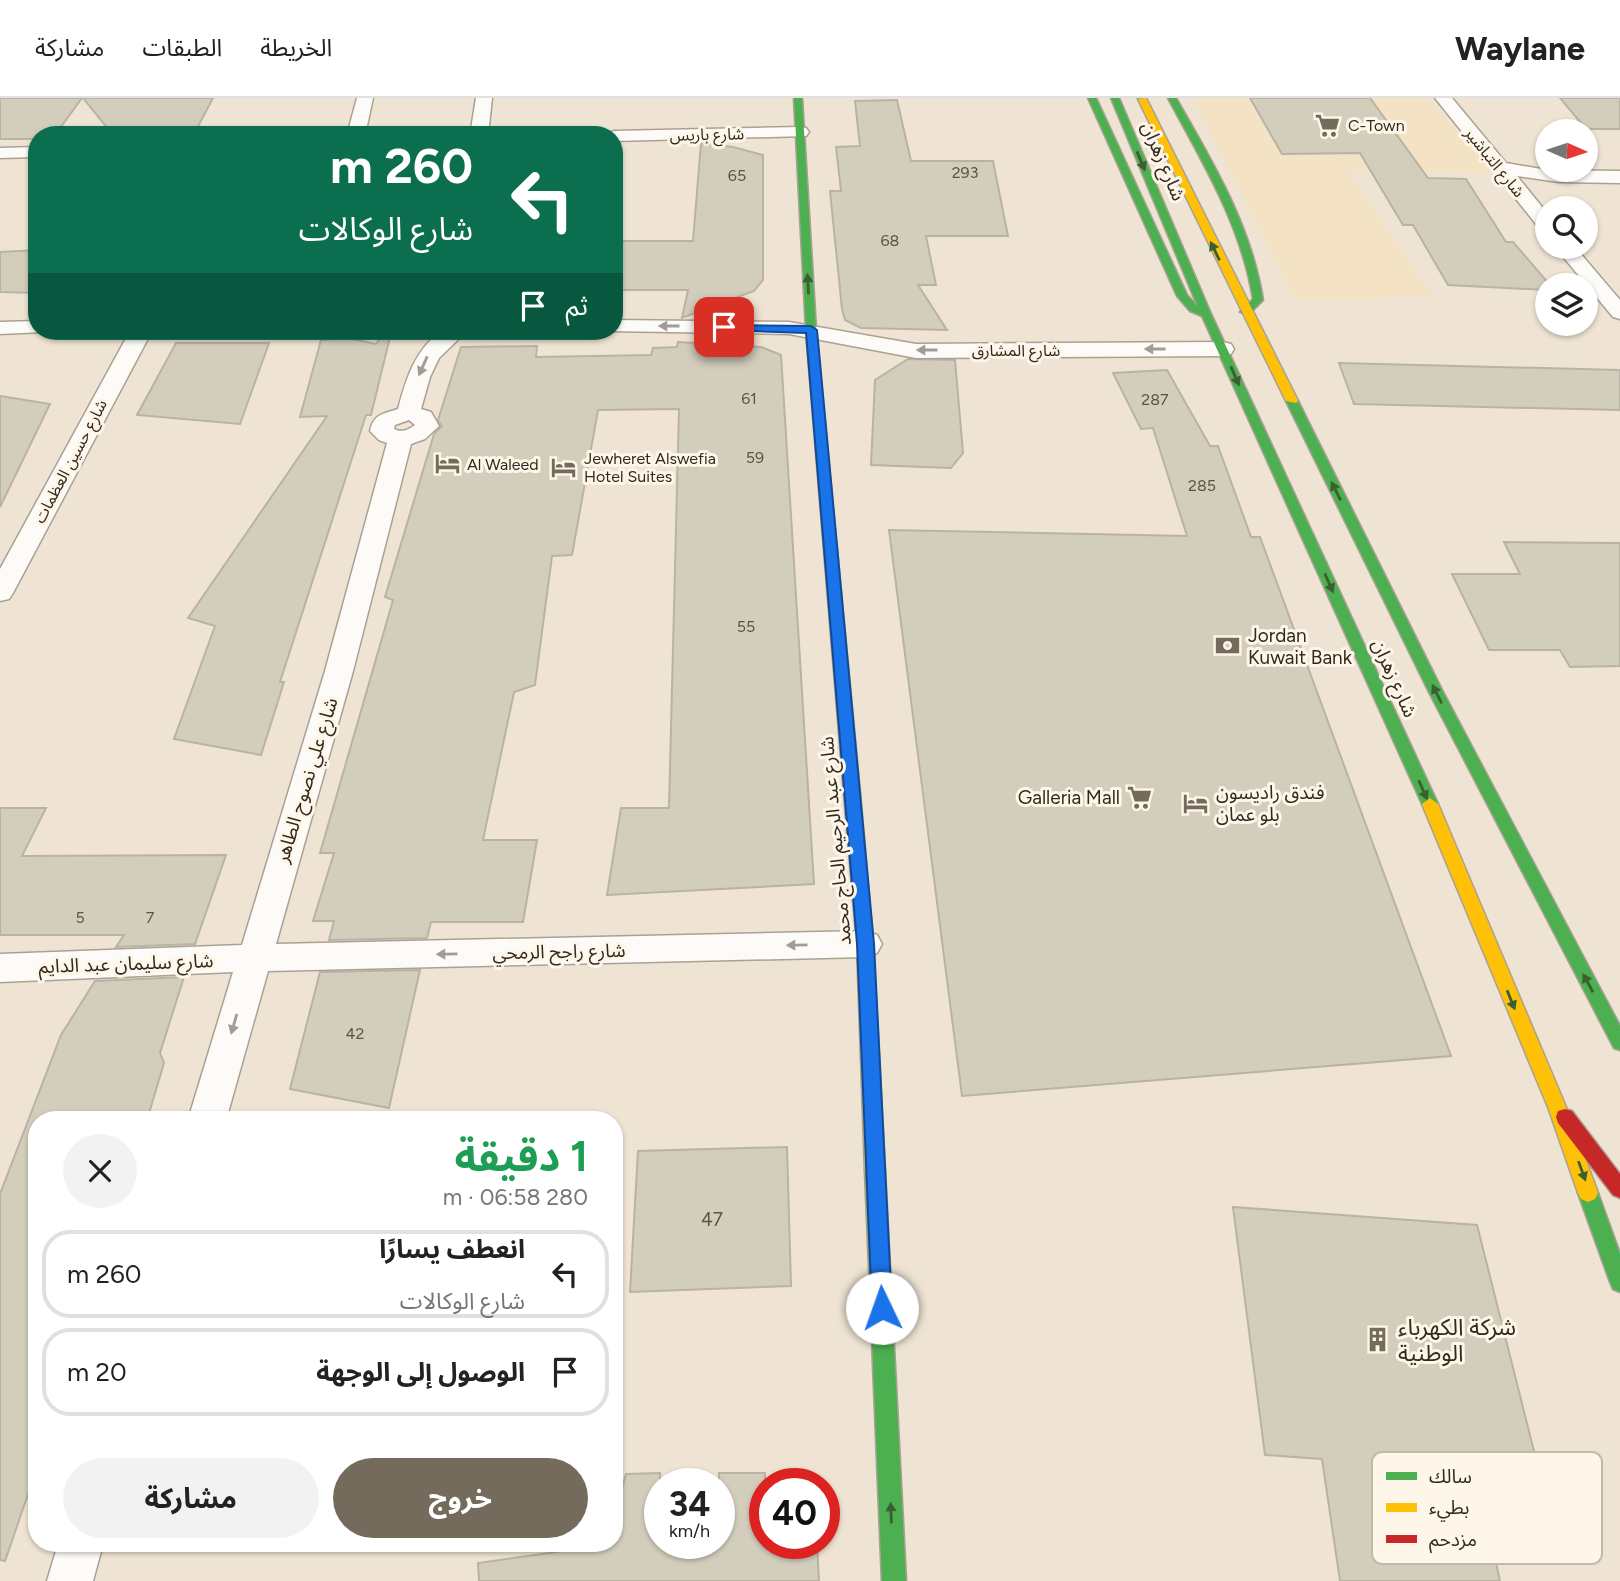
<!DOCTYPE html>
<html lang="ar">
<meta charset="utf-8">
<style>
body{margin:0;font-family:Figtree,"Noto Sans Arabic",sans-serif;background:#f2f2f2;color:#222;direction:rtl;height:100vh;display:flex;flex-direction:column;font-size:26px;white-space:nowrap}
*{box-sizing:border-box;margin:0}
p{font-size:23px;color:#767676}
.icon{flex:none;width:38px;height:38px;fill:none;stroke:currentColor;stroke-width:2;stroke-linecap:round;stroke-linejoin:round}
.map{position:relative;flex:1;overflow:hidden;direction:ltr}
.details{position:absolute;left:28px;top:1013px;width:595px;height:441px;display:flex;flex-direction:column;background:#fff;border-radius:28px;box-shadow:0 2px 5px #0004;direction:rtl}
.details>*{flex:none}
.top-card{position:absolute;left:28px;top:28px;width:595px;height:214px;border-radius:28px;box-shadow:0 2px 5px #0004;direction:rtl;background:#0b6e4f;color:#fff;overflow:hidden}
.needle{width:46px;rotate:93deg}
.controls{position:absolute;left:1535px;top:21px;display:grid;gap:14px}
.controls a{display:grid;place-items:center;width:63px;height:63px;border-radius:50%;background:#fff;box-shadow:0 2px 5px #0004;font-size:35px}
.speed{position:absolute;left:644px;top:1370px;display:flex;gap:14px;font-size:35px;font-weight:700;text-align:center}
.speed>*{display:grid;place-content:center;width:91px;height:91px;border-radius:50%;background:#fff;box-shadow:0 2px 5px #0004;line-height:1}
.speed small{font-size:18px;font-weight:400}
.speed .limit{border:10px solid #d22;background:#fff;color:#111}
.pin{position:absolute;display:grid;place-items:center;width:60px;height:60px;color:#fff;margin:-30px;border-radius:14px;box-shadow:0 4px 10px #0006}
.me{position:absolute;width:77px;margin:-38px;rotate:357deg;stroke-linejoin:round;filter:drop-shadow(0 0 5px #0008)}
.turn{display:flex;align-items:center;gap:24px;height:147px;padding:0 35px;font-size:32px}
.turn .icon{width:91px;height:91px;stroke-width:2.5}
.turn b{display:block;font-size:49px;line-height:60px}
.then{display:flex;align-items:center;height:66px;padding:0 35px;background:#0003;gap:14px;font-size:26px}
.round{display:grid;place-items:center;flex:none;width:74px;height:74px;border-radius:37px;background:#f2f2f2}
.overview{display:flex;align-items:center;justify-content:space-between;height:119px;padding:0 35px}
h1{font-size:42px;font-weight:700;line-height:52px;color:#1e9e55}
.cta{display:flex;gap:14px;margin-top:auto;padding:14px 35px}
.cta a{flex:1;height:80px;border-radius:42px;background:#746b5d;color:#fff;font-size:28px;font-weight:700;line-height:80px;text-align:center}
.cta a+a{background:#f2f2f2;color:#222}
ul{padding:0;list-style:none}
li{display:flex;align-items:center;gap:21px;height:88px;margin:0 14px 10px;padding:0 21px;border:4px solid #e0e0e0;border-radius:28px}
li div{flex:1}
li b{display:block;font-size:26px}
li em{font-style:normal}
header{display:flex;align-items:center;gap:42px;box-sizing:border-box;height:98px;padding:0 35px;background:#fff;border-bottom:2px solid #e0e0e0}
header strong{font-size:33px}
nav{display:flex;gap:38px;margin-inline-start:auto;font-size:24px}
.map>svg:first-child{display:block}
</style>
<header>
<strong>Waylane</strong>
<nav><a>الخريطة</a><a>الطبقات</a><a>مشاركة</a></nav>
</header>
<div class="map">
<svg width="1620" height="1483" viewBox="0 0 1620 1483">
<rect width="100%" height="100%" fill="#efe4d3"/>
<path fill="#f4e2c5" d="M 1193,0 L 1429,0 L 1493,75 L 1349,74 L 1433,199 L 1295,202 Z"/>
<g fill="#d3cebc" stroke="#b8b3a5" stroke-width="2">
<path d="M 0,0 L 82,0 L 55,37 L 37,37 L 37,41 L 0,41 Z"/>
<path d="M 83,0 L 213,0 L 195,34 L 151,37 L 113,37 Z"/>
<path d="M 1250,0 L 1370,0 L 1428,80 L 1466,81 L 1506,144 L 1513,144 L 1550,187 L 1547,187 L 1547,192 L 1448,187 L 1413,127 L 1403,127 L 1360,55 L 1282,56 Z"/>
<path d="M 1560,0 L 1620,0 L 1620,31 L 1586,31 Z"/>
<path d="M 897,2 L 911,63 L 993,63 L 1008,138 L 926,138 L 936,187 L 918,187 L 947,232 L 861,230 L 845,222 L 842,211 L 830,93 L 841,93 L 836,49 L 860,48 L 855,3 Z"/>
<path d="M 701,45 L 733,49 L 763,57 L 763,182 L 754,193 L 682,220 L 688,192 L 614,192 L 614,143 L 693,143 Z"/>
<path d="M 37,152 L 37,195 L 0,194 L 0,154 Z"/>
<path d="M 383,236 L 390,239 L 371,317 L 366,317 L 280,584 L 284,584 L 261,657 L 174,641 L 215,528 L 188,520 L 327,318 L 300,319 L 321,242 L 347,240 L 376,246 Z"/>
<path d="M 678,244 L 761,249 L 781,257 L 814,786 L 607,797 L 621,710 L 669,710 L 679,311 L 598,312 L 572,457 L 552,458 L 535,587 L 514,594 L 483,742 L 537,742 L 523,824 L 431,824 L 427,840 L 329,842 L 334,823 L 313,823 L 334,755 L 320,755 L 393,502 L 385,499 L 434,336 L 442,328 L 438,322 L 461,249 L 537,248 L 536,259 L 651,257 L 653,250 L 677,249 Z"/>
<path d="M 176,245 L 269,245 L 240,326 L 137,317 Z"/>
<path d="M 908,261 L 955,262 L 963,355 L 951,370 L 871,367 L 875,282 Z"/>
<path d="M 1339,265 L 1620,272 L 1620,312 L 1354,306 Z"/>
<path d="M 1167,272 L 1210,348 L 1218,348 L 1251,439 L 1260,439 L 1451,958 L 962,998 L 889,432 L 1187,438 L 1153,330 L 1141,331 L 1113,275 Z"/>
<path d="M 0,298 L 50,306 L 0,409 Z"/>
<path d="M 1504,444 L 1620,445 L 1620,568 L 1570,569 L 1560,552 L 1489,552 L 1452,476 L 1520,476 Z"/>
<path d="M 0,710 L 46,710 L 22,758 L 226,757 L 195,846 L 116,849 L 124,837 L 0,837 Z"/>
<path d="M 420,872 L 389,1010 L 290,991 L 320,874 Z"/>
<path d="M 184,879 L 160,955 L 164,965 L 147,1022 L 37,1022 L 37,1370 L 5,1463 L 0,1462 L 0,1096 L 61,937 L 95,883 Z"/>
<path d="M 787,1049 L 791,1188 L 630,1194 L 638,1053 Z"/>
<path d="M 1233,1109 L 1477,1127 L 1540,1377 L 1476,1373 L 1500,1483 L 1340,1483 L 1322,1361 L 1265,1357 Z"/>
<path d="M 660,1375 L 660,1446 L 719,1446 L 719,1375 L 765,1375 L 765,1446 L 817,1446 L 819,1483 L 479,1483 L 478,1465 L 614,1446 L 614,1419 L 626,1376 Z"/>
</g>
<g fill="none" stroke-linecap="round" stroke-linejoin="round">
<defs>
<g id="street">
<path d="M 357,0 L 373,0 L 365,37 L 347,37 Z"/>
<path d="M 476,0 L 492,0 L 488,37 L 470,37 Z"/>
<path d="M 1435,0 L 1452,0 L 1506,65 L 1547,72 L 1620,73 L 1620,85 L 1559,84 L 1517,78 L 1547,115 L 1547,133 L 1540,131 Z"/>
<path d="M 800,29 L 806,30 L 809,34 L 806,38 L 614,43 L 614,37 L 606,37 L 614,33 Z"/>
<path d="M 37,49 L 37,59 L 0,60 L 0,50 Z"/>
<path d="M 1555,149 L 1575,149 L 1620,202 L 1620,221 L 1613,219 Z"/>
<path d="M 614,222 L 789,224 L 916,246 L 1223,244 L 1231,246 L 1234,251 L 1231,256 L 1223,258 L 916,260 L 789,236 L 607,233 L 614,233 Z"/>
<path d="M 37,223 L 37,233 L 45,234 L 0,236 L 0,224 Z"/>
<path d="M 130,233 L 152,233 L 13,495 L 9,501 L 0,503 L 0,471 Z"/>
<path d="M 442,233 L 467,233 L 439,260 L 430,279 L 421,311 L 431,314 L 439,328 L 425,341 L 411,346 L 353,573 L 276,846 L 865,833 L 877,837 L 882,846 L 877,855 L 865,859 L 268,873 L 226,1022 L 188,1022 L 233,874 L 0,884 L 0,856 L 242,847 L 325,573 L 387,345 L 379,342 L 370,333 C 374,316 382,316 398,311 C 406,281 415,251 442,233 ZM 409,322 L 415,327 C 408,332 402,335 394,331 L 395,327 Z"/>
<path d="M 58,1446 L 103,1446 L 93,1483 L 47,1483 Z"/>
</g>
<g id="fast">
<path d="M 794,0 L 802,0 L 816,232 L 860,695 L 852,701 L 844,695 L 806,232 Z"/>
<path d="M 1088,0 L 1096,0 L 1187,197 L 1198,209 L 1111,0 L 1119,0 L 1211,216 L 1438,706 L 1435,710 L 1430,712 L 1422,706 L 1202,218 L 1190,213 L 1177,198 Z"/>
<path d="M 1168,0 L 1176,0 C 1213,65 1251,127 1263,202 L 1249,216 L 1240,214 L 1253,201 C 1241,127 1203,65 1168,0 Z"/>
<path d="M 1292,300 L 1298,303 L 1443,594 L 1620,928 L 1620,952 L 1614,950 L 1429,594 L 1286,303 Z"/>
<path d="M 875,1064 L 882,1067 L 885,1073 L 906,1483 L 882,1483 L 865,1073 L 868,1067 Z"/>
<path d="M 1588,1086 L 1595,1089 L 1598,1095 L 1620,1156 L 1620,1194 L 1613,1191 L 1610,1184 L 1578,1095 L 1581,1089 Z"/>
</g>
<g id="slow">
<path d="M 1146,0 L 1298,303 L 1296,305 L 1286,303 L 1138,1 Z"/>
<path d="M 852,689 L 860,695 L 873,846 L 885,1073 L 882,1079 L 875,1082 L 868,1079 L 865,1073 L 857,846 L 844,695 Z"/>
<path d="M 1430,700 L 1438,706 L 1566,1009 L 1598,1095 L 1595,1101 L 1588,1104 L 1581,1101 L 1578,1095 L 1548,1009 L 1422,706 Z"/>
</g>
<path id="jam" d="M 1565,1011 L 1572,1013 L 1620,1076 L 1620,1100 L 1613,1097 L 1558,1025 L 1556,1019 L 1558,1013 Z"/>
</defs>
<use href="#street" stroke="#aaa194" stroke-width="3"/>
<use href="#fast" stroke="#aaa194" stroke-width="3"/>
<use href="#slow" stroke="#aaa194" stroke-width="3"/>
<use href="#jam" stroke="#aaa194" stroke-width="3"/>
<use href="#street" fill="#fdfbf8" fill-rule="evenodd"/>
<use href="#fast" fill="#4caf50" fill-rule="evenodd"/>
<use href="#slow" fill="#ffc107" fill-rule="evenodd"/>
<use href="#jam" fill="#c62828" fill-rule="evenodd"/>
</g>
<defs><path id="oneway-solid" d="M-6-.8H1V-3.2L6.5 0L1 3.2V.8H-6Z" transform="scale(1.75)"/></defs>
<g fill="#3c5f32">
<use href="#oneway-solid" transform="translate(1141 63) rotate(67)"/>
<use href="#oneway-solid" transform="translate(1215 153) rotate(-116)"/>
<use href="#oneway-solid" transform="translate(808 186) rotate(-93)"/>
<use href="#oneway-solid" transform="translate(1235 278) rotate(66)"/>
<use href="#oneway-solid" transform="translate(1336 393) rotate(-117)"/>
<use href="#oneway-solid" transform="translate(1329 485) rotate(66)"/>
<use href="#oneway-solid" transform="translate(1437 596) rotate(-117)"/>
<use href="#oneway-solid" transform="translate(1423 692) rotate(66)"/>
<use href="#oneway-solid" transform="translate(1588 885) rotate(-118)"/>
<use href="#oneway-solid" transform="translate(1511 902) rotate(68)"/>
<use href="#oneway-solid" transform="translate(1582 1073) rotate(70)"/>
<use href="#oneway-solid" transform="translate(891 1415) rotate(-92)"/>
</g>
<g fill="#a19d96">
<use href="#oneway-solid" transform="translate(669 228) rotate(-180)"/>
<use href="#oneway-solid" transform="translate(1155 251) rotate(180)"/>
<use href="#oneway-solid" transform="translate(927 252) rotate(180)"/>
<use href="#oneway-solid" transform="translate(423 268) rotate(114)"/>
<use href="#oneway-solid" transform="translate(797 847) rotate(179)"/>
<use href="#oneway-solid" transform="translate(447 856) rotate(179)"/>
<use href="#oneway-solid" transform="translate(234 926) rotate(106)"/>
</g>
<path fill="#1a73e8" stroke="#114b97" stroke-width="2" d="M 721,227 L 811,228 L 817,232 L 874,846 L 892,1210 L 889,1217 L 882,1219 L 875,1217 L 872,1210 L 857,846 L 806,235 L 724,232 L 719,229 Z"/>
<defs>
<symbol id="supermarket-bare" viewBox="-9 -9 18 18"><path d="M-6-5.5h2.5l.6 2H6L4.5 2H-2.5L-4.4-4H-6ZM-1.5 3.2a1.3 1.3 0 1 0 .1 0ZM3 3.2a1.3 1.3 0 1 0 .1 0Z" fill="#746b5d" stroke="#fef6e9" stroke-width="2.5" paint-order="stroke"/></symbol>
<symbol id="hotel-bare" viewBox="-9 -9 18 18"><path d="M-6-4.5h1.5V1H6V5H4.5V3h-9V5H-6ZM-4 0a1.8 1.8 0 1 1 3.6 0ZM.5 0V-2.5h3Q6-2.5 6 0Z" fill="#746b5d" stroke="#fef6e9" stroke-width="2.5" paint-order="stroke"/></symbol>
<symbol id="bank-bare" viewBox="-9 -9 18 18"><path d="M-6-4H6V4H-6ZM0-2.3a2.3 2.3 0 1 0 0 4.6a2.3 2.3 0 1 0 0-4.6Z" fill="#746b5d" stroke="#fef6e9" stroke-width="2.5" paint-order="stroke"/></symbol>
<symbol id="building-bare" viewBox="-9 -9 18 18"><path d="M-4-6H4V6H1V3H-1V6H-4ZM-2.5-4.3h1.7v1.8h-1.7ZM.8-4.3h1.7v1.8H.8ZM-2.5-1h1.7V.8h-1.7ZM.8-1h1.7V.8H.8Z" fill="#746b5d" stroke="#fef6e9" stroke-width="2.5" paint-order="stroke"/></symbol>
</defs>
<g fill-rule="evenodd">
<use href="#supermarket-bare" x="1310" y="10" width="35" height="35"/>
<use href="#hotel-bare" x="430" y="348" width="35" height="35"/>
<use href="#hotel-bare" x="546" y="352" width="35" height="35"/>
<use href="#bank-bare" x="1210" y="530" width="35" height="35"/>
<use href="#supermarket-bare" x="1122" y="682" width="35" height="35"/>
<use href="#hotel-bare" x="1178" y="688" width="35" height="35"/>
<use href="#building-bare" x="1360" y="1224" width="35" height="35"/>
</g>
<g text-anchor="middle" stroke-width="6" stroke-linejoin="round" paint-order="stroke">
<g font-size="16" fill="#312a1e" stroke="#fef6e9" text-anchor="start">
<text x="1348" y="33">C-Town</text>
<text x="584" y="366">Jewheret Alswefia<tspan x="584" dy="18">Hotel Suites</tspan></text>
<text x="467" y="372">Al Waleed</text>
</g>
<g font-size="16" fill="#312a1e" stroke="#fef6e9">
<text transform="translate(707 36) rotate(-1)" y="6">شارع باريس</text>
<text transform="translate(1495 64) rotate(51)" y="6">شارع التباشير</text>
<text x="1016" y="258">شارع المشارق</text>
<text transform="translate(70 363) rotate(-62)" y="6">شارع حسين العظمات</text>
</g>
<g font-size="16" fill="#5a5446">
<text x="965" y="80">293</text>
<text x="737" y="83">65</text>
<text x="890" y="148">68</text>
<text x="749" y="306">61</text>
<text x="1155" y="307">287</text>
<text x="755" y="365">59</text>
<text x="1202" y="393">285</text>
<text x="746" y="534">55</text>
<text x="80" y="825">5</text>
<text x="150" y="825">7</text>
<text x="355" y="941">42</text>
</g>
<g font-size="19" fill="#312a1e" stroke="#fef6e9">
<text transform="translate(1164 63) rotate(67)" y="7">شارع زهران</text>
<text transform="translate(1395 580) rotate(66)" y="7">شارع زهران</text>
<text transform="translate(306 682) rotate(-73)" y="7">شارع علي نصوح الطاهر</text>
<text transform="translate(835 743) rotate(-95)" y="7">شارع عبد الرحيم الحاج محمد</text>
<text transform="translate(559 853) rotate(-1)" y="7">شارع راجح الرمحي</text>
<text transform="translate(126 865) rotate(-2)" y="7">شارع سليمان عبد الدايم</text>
</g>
<g font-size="19" fill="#312a1e" stroke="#fef6e9" text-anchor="start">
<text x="1248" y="544">Jordan<tspan x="1248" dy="22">Kuwait Bank</tspan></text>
<text x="1216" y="701">فندق راديسون<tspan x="1216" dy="22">بلو عمان</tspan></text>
<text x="1120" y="706" text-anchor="end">Galleria Mall</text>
</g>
<g font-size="19" fill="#5a5446">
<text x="712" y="1128">47</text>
</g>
<g font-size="23" fill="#312a1e" stroke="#fef6e9" text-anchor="start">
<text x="1398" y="1237">شركة الكهرباء<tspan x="1398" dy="26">الوطنية</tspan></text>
</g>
</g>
<rect x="1372" y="1354" width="230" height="112" rx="10" fill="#fef6e9" stroke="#c0b9ac" stroke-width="2"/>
<rect x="1386" y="1374" width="31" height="8" fill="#4caf50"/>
<rect x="1386" y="1405" width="31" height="9" fill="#ffc107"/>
<rect x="1386" y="1437" width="31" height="8" fill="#c62828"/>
<g font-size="19" fill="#312a1e">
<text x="1429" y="1385">سالك</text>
<text x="1429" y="1416">بطيء</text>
<text x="1429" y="1448">مزدحم</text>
</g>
</svg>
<div class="controls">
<a><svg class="needle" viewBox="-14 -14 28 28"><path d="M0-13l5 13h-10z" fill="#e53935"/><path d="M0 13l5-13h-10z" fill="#767676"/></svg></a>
<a><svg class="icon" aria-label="search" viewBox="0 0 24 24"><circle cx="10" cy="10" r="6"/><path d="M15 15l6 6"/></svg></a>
<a><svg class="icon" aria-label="layers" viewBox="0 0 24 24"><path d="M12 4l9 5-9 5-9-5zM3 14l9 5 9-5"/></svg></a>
</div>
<div class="speed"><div>34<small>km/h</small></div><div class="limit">40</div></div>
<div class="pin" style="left:724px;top:229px;background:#d93025"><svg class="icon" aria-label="arrive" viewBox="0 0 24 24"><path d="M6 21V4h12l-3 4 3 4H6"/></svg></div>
<svg class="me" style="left:882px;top:1210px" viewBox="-20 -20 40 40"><circle r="19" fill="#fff"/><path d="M0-13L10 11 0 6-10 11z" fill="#1a73e8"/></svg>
<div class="top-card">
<div class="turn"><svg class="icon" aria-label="left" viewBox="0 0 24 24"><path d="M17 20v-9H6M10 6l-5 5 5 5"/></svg><div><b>260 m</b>شارع الوكالات</div></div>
<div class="then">ثم<svg class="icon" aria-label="arrive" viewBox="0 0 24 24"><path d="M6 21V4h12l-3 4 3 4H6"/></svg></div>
</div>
<section class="details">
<div class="overview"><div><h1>1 دقيقة</h1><p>280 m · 06:58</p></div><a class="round"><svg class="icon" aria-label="close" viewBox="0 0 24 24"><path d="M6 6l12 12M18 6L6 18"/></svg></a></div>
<ul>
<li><svg class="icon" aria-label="left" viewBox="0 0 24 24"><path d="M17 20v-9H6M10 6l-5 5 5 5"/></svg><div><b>انعطف يسارًا</b><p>شارع الوكالات</p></div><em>260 m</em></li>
<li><svg class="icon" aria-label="arrive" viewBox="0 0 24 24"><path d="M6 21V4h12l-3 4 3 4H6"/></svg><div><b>الوصول إلى الوجهة</b></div><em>20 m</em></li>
</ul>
<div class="cta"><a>خروج</a><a>مشاركة</a></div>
</section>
</div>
